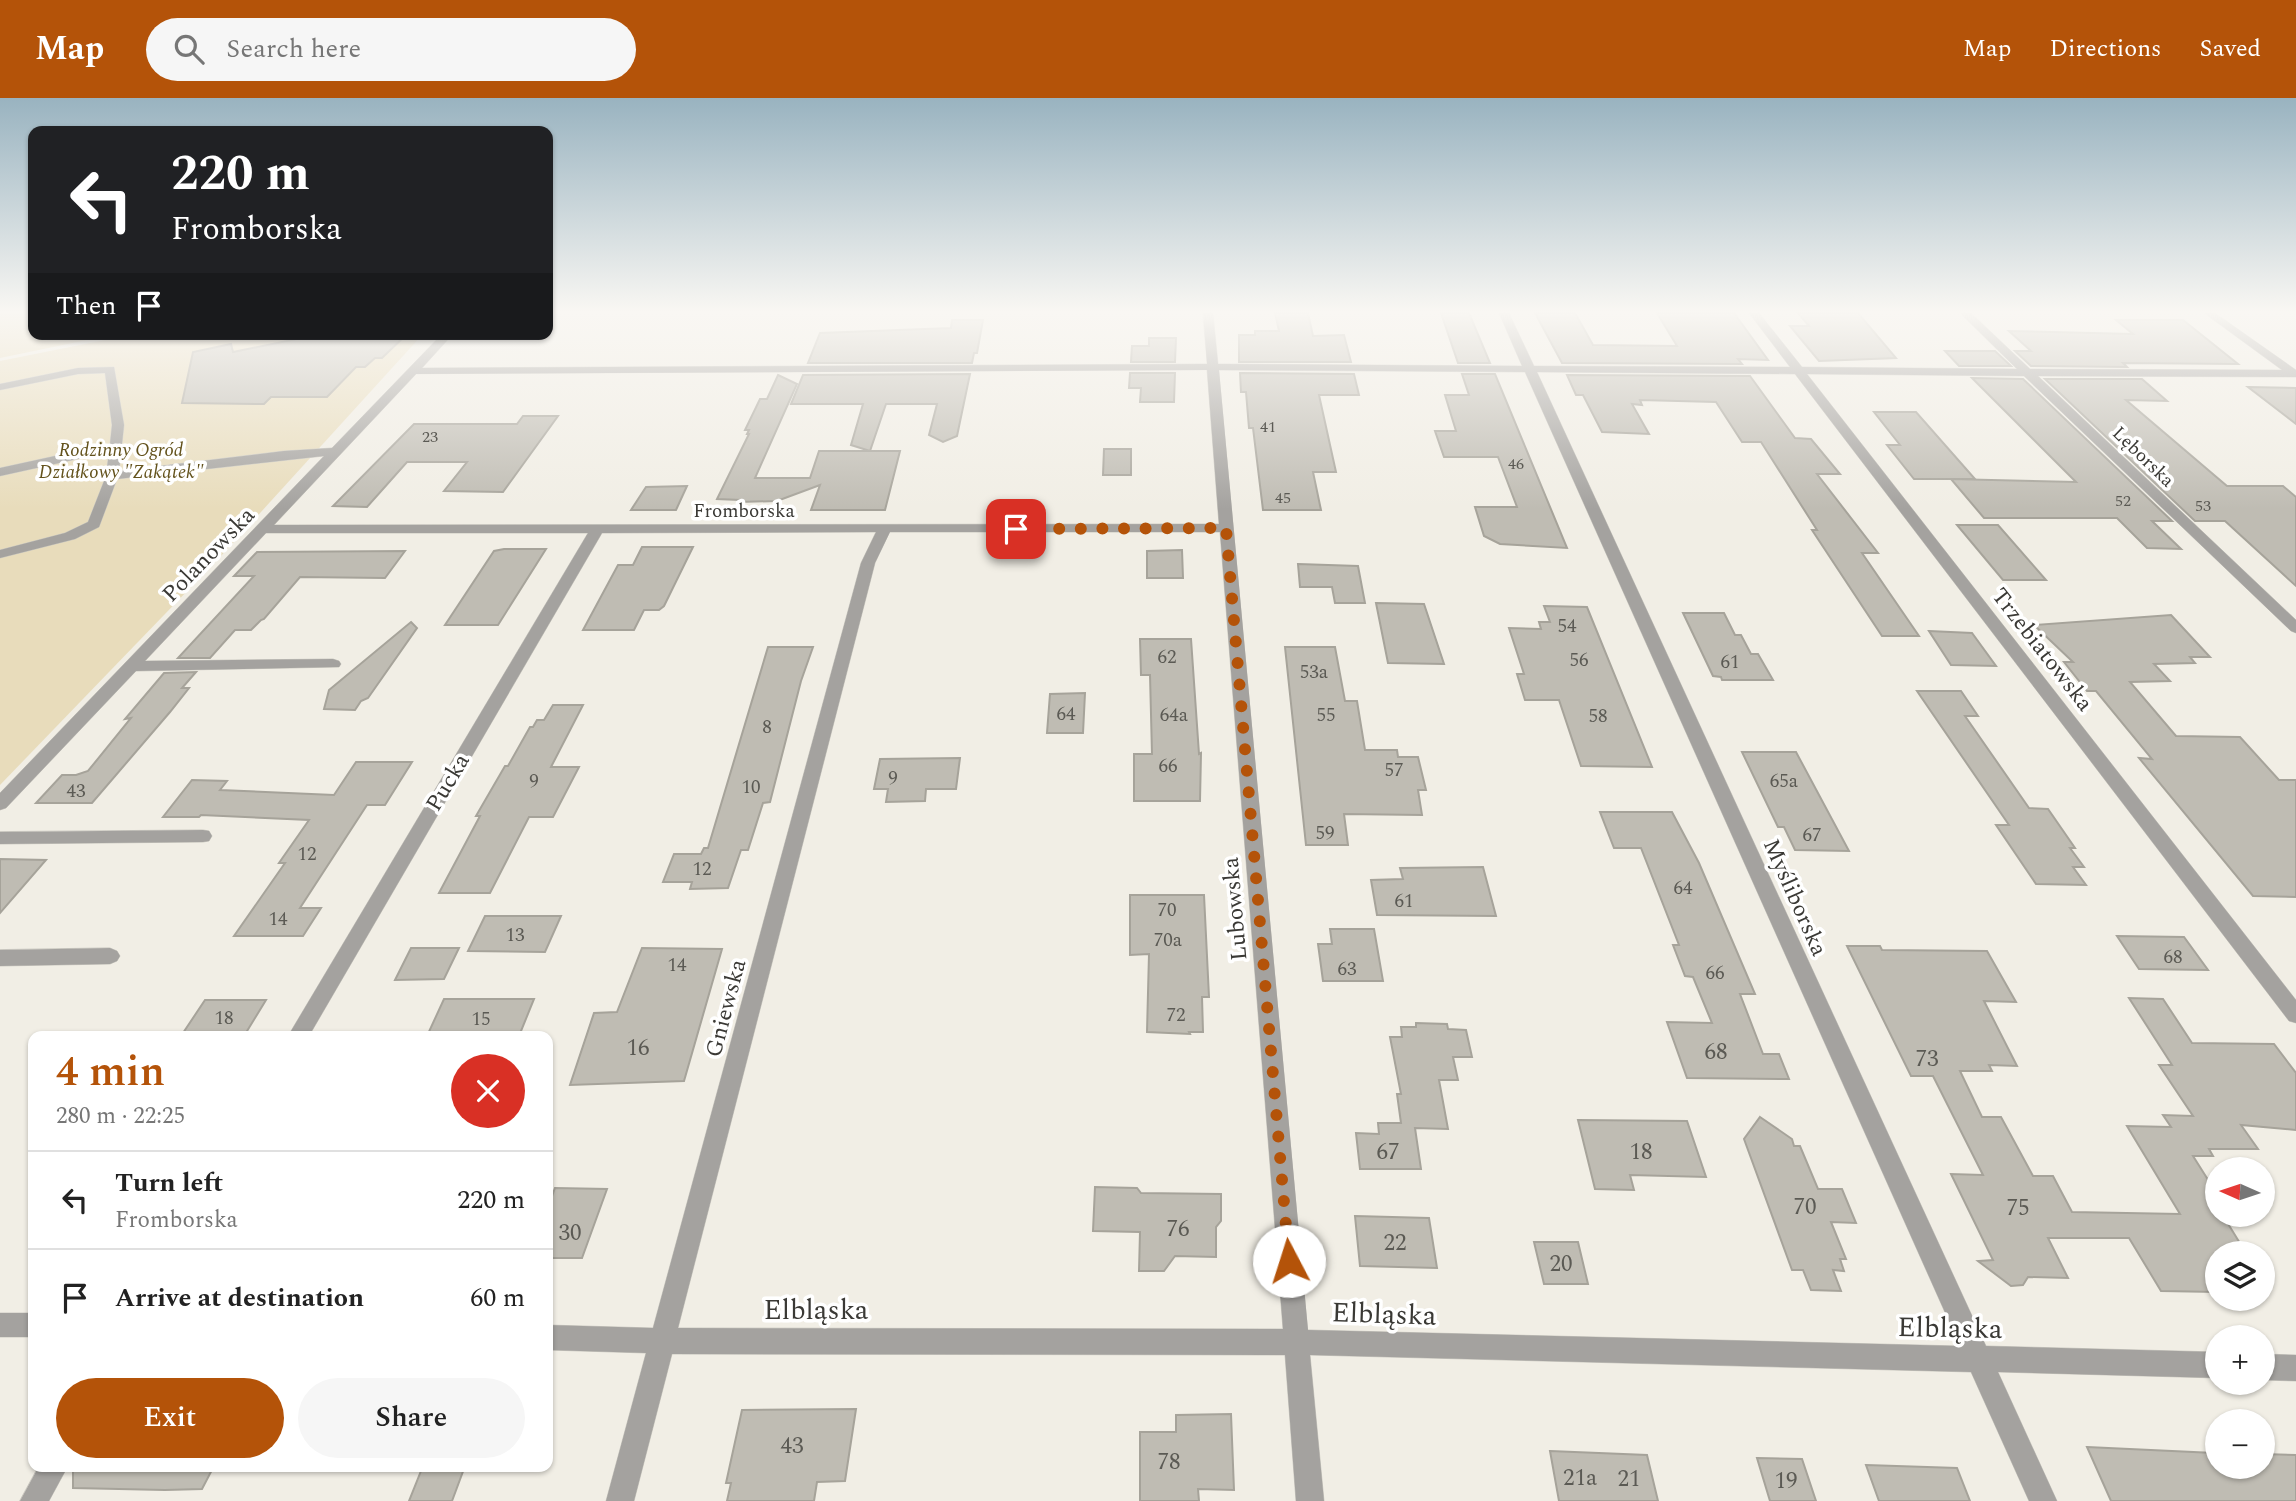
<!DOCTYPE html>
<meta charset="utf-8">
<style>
body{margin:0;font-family:Spectral,serif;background:#f6f6f6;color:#222;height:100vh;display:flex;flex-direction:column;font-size:26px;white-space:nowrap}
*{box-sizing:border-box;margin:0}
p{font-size:23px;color:#767676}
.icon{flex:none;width:38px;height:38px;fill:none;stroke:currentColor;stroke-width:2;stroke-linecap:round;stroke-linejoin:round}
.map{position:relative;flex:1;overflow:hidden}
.sheet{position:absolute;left:28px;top:933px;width:525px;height:441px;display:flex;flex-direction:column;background:#fff;border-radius:14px;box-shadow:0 2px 5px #0004}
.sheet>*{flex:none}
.top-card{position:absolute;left:28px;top:28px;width:525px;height:214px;border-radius:14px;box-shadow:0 2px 5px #0004;background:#202124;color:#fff;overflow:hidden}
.needle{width:46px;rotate:273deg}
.tools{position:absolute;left:2205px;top:1059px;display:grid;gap:14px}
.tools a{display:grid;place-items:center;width:70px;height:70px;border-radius:50%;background:#fff;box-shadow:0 2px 5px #0004;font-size:35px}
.pin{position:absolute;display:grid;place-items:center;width:60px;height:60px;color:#fff;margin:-30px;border-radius:14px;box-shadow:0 4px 10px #0006}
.me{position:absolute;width:77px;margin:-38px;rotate:355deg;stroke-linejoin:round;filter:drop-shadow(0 0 5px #0008)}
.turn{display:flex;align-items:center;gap:24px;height:147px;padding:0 28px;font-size:32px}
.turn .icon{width:91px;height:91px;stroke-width:2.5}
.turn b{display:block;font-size:49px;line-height:60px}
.then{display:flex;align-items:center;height:66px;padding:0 28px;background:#0003;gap:14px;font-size:26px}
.round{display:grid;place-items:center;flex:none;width:74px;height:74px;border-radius:37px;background:#f6f6f6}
.head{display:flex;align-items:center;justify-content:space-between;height:119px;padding:0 28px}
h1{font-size:42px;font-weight:600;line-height:52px;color:#b45309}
.cta{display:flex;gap:14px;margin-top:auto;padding:14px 28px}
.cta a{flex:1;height:80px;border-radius:42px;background:#b45309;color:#fff;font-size:28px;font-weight:600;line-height:80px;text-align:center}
.cta a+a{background:#f6f6f6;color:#222}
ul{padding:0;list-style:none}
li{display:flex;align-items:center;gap:21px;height:98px;padding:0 28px;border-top:2px solid #e0e0e0}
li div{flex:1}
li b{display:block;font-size:26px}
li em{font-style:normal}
header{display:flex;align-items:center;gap:42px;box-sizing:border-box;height:98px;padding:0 35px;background:#b45309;color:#fff}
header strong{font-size:33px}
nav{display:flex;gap:38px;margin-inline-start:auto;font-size:24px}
.search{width:490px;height:63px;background:#f6f6f6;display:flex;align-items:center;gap:18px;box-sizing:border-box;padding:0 24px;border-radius:38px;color:#767676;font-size:26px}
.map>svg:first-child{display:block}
</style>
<header>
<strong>Map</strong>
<div class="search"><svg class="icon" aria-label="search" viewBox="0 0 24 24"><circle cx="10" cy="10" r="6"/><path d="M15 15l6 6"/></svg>Search here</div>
<nav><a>Map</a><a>Directions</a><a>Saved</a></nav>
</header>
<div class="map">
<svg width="2296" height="1403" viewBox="0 0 2296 1403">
<rect width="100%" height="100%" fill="#f1eee5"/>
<g fill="#e8dcbb">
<path d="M 0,215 L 33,215 L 33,236 L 116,236 L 0,260 Z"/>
<path d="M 135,236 L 423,236 L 220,459 L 0,687 L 0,263 Z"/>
</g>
<g fill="#bfbcb3" stroke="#a6a39a" stroke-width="2">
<path d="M 1275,215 L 1308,215 L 1313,238 L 1344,237 L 1351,264 L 1239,264 L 1239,237 L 1255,237 L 1255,233 L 1279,233 Z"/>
<path d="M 1441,215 L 1469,215 L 1490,265 L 1458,265 Z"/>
<path d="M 1535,215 L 1575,215 L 1593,247 L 1677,248 L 1657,215 L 1734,215 L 1768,262 L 1738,261 L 1742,266 L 1562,265 Z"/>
<path d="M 1798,215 L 1858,215 L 1896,260 L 1819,263 L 1790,228 L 1809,228 Z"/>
<path d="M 952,222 L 983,222 L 977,255 L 974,255 L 972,265 L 808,265 L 820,235 L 951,230 Z"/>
<path d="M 2116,222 L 2183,222 L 2238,266 L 2123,265 L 2127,269 L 2031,268 L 2015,253 L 2031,253 L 2009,233 L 2133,236 Z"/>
<path d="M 321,236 L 407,236 L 382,260 L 375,260 L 365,269 L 356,269 L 327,299 L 271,299 L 264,306 L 182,305 L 193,254 L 231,246 L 233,254 Z"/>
<path d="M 1149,240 L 1176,240 L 1175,264 L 1131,264 L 1132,248 L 1149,248 Z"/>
<path d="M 1945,253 L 1995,253 L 2011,268 L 1959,268 Z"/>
<path d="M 1130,275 L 1175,275 L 1174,304 L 1140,304 L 1141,290 L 1129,290 Z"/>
<path d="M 1240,275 L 1354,276 L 1359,297 L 1319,297 L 1336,374 L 1313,374 L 1321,412 L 1263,412 L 1253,330 L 1249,330 L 1246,294 L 1241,294 Z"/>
<path d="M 970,276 L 957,338 L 943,344 L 929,337 L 937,306 L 886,306 L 870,353 L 851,347 L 863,306 L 791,306 L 803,277 Z"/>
<path d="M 1462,276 L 1495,276 L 1567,450 L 1500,446 L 1484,438 L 1475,409 L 1517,409 L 1498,359 L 1444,359 L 1435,333 L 1456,333 L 1445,297 L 1469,297 Z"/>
<path d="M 778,277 L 797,286 L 755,380 L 810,380 L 819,353 L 900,353 L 885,412 L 811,412 L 820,387 L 777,403 L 739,404 L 740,402 L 717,401 L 749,336 L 747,336 L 749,332 L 745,332 L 760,301 L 767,301 Z"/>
<path d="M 1567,277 L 1750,278 L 1795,340 L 1811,341 L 1840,376 L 1817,376 L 1878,455 L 1862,455 L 1919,538 L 1882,538 L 1812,432 L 1817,432 L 1761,344 L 1742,344 L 1716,304 L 1640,302 L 1642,307 L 1632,306 L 1649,336 L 1602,334 L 1583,297 L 1576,297 Z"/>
<path d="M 1972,280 L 2023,281 L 2172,423 L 2152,423 L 2181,451 L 2147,450 L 2117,420 L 1984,420 L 1951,381 L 2076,384 Z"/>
<path d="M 2045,281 L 2142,281 L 2167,303 L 2126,302 L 2227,388 L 2283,388 L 2296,399 L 2296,488 L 2225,423 L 2195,423 Z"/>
<path d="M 2248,289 L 2296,290 L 2296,326 Z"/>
<path d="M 1874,314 L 1916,314 L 1975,381 L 1914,381 L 1887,347 L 1900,347 Z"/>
<path d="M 523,318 L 558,318 L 503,394 L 444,393 L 467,364 L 407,364 L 367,409 L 333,408 L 414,326 L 517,326 Z"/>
<path d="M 1104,351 L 1131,351 L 1131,377 L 1103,377 Z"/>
<path d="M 687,388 L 676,412 L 631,412 L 646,389 Z"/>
<path d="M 1957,427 L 1998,427 L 2046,482 L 2003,482 Z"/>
<path d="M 642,449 L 693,449 L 664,508 L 659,512 L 644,512 L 634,532 L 583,532 L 618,467 L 633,467 Z"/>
<path d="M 504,451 L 546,451 L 498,527 L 445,527 L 494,453 Z"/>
<path d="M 1182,452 L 1183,480 L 1147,480 L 1147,453 Z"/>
<path d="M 405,453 L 385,480 L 300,479 L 264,521 L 261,522 L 251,532 L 235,532 L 210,560 L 178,560 L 254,478 L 234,478 L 257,454 Z"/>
<path d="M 1298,466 L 1358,468 L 1365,505 L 1335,505 L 1332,489 L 1300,489 Z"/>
<path d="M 1376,505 L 1424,506 L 1444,566 L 1388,565 Z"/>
<path d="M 1544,508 L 1587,509 L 1652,669 L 1581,668 L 1559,602 L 1525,602 L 1517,576 L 1524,576 L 1509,530 L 1541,531 L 1539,524 L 1550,524 Z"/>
<path d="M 1683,515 L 1724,515 L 1735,537 L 1741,537 L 1751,556 L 1758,556 L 1773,582 L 1722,582 L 1721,579 L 1713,578 Z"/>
<path d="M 2171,517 L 2210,559 L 2190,559 L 2195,565 L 2154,566 L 2170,583 L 2130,584 L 2176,638 L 2240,639 L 2279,682 L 2296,682 L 2296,799 L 2253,798 L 2139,660 L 2152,661 L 2096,593 L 2087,593 L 2064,564 L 2073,564 L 2034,527 Z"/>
<path d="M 411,524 L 417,530 L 368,600 L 361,603 L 355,612 L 324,611 L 329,592 Z"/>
<path d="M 1929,533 L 1972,535 L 1996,568 L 1951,567 Z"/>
<path d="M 1140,541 L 1191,541 L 1199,656 L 1201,655 L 1200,703 L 1134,703 L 1134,656 L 1152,656 L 1150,577 L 1141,577 Z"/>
<path d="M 768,549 L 813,549 L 801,583 L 770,704 L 763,705 L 748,752 L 741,752 L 728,790 L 690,791 L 692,784 L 663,784 L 674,756 L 701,756 L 704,750 L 708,750 Z"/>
<path d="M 1285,549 L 1335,549 L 1345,603 L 1357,603 L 1365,652 L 1397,652 L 1398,659 L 1418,659 L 1426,692 L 1418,692 L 1422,717 L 1344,716 L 1348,747 L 1306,747 Z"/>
<path d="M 196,574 L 182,590 L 189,590 L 170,614 L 92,705 L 36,705 L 62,677 L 76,677 L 88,673 L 131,620 L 125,621 L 164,575 Z"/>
<path d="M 1917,593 L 1961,593 L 1978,618 L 1965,618 L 2029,710 L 2048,711 L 2075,750 L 2070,750 L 2084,769 L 2073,769 L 2086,787 L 2036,786 L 1996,727 L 2009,727 Z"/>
<path d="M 1085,595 L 1083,635 L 1047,635 L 1050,596 Z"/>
<path d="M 553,607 L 583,607 L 551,669 L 579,669 L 553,719 L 529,719 L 490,795 L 439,795 L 480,718 L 476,718 L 505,668 L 508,668 L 530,629 L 533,629 L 537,622 L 544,622 Z"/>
<path d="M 1742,654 L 1796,654 L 1849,753 L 1795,752 L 1784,729 L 1778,729 Z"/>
<path d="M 960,660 L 956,691 L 926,691 L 925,703 L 886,704 L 888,691 L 874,691 L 880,661 Z"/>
<path d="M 356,664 L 412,664 L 385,707 L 367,707 L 300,810 L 321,810 L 303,838 L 234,838 L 285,765 L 279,765 L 309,722 L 201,717 L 199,719 L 163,719 L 192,682 L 227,683 L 220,692 L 334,697 Z"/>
<path d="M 1600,714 L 1672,714 L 1699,765 L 1755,896 L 1740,896 L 1763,956 L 1779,956 L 1789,981 L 1687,980 L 1667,924 L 1712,925 L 1693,879 L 1685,878 L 1673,847 L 1679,847 L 1641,750 L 1614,750 Z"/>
<path d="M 0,761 L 46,762 L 0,815 Z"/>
<path d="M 1483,769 L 1496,818 L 1377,817 L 1371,782 L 1403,781 L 1400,770 Z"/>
<path d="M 1130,797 L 1204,797 L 1209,899 L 1202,899 L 1203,934 L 1189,934 L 1190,936 L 1147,934 L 1149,856 L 1130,857 Z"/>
<path d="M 485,818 L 561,818 L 545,854 L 468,853 Z"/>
<path d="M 1330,831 L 1374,831 L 1383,883 L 1323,883 L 1318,846 L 1332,846 Z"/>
<path d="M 2117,838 L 2184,839 L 2208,872 L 2139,871 Z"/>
<path d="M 1847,848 L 1880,848 L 1882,852 L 1987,853 L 2016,904 L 1984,903 L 2017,968 L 1989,967 L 1992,973 L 1960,973 L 1982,1019 L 2001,1019 L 2033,1078 L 2053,1078 L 2072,1114 L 2180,1116 L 2127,1028 L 2171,1029 L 2163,1017 L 2193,1018 L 2159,967 L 2172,967 L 2129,900 L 2163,901 L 2192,945 L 2274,946 L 2296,975 L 2296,1032 L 2241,1027 L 2258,1051 L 2209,1051 L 2213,1058 L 2193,1058 L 2217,1096 L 2217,1116 L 2222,1116 L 2246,1155 L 2217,1155 L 2217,1194 L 2161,1193 L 2129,1140 L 2048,1140 L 2068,1180 L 2028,1179 L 2023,1187 L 2011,1188 L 1978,1163 L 1993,1162 L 1951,1076 L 1983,1077 L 1933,978 L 1911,978 Z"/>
<path d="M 411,850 L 459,850 L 444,881 L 395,882 Z"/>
<path d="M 642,850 L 722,851 L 684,983 L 570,987 L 594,915 L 617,914 Z"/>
<path d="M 444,901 L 534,901 L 519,938 L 427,938 Z"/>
<path d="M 205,902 L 266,902 L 244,938 L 181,938 Z"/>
<path d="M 1416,925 L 1447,926 L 1448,931 L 1466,932 L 1472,959 L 1453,959 L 1458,982 L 1439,982 L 1448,1031 L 1415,1030 L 1421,1071 L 1360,1071 L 1356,1035 L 1379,1036 L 1378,1025 L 1401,1025 L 1397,996 L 1401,996 L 1390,939 L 1402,939 L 1401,929 L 1416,929 Z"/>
<path d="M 1760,1019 L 1792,1041 L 1794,1048 L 1800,1048 L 1818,1091 L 1842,1091 L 1856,1125 L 1831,1124 L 1846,1161 L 1840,1161 L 1844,1173 L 1833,1172 L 1841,1193 L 1811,1192 L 1803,1172 L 1792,1172 L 1744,1041 Z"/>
<path d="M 1578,1022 L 1687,1023 L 1706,1079 L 1630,1077 L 1634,1092 L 1595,1091 Z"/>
<path d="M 1095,1089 L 1137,1090 L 1141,1095 L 1221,1096 L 1221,1123 L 1216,1129 L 1216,1159 L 1175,1158 L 1164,1173 L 1139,1173 L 1140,1134 L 1093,1133 Z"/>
<path d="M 555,1090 L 607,1091 L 582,1160 L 548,1160 L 548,1109 Z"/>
<path d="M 1355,1118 L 1429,1120 L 1437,1170 L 1360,1168 Z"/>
<path d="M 1534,1144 L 1578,1144 L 1588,1186 L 1544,1186 Z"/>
<path d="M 856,1311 L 845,1383 L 817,1384 L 814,1403 L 727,1403 L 731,1385 L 726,1385 L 742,1312 Z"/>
<path d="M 1231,1316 L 1234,1392 L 1198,1391 L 1199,1403 L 1140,1403 L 1140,1334 L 1176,1334 L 1176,1317 Z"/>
<path d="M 2087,1349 L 2214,1355 L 2217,1368 L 2263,1368 L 2263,1356 L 2296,1357 L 2296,1403 L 2111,1403 Z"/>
<path d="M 1550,1353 L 1647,1357 L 1658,1403 L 1559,1403 Z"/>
<path d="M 1757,1360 L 1802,1361 L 1816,1403 L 1770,1403 Z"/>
<path d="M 1866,1367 L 1957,1370 L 1970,1403 L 1879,1403 Z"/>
<path d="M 73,1368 L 214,1368 L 202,1391 L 165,1392 L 73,1390 Z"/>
<path d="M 423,1368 L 465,1368 L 452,1403 L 409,1403 Z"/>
</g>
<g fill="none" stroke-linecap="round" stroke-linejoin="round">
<defs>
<g id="minor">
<path d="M 1203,215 L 1213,215 L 1218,266 L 1522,268 L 1499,215 L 1509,215 L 1534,268 L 1790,269 L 1749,215 L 1759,215 L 1802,269 L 2017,271 L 1960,215 L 1971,215 L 2030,271 L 2282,272 L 2204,215 L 2215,215 L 2296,272 L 2296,279 L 2038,278 L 2296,522 L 2296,535 L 2291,533 L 2024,278 L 1807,276 L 2296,902 L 2296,925 L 2289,923 L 1795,276 L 1537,274 L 1986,1248 L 2217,1254 L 2217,1280 L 1998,1274 L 2057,1403 L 2029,1403 L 1971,1274 L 1310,1257 L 1324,1403 L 1296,1403 L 1285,1257 L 672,1256 L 634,1403 L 606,1403 L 646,1255 L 548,1252 L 548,1227 L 653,1230 L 861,465 L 876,434 L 602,435 L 309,938 L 288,938 L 588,435 L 266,435 L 145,563 L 333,561 L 339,563 L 341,566 L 339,569 L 136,573 L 6,710 L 0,712 L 0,695 L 324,358 L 117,381 L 99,429 L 75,441 L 0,460 L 0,452 L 65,435 L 88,424 L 106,378 L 109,354 L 0,378 L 0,370 L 110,346 L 112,327 L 105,275 L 78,276 L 0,292 L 0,286 L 78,270 L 114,269 L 124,327 L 119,373 L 284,353 L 332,350 L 442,236 L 453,236 L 422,270 L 1207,266 ZM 1207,272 L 1219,426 L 274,427 L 416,276 ZM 1219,272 L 1525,274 L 1960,1248 L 1308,1232 ZM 890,434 L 1220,434 L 1283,1231 L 678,1230 L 875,465 Z"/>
<path d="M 203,732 L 209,733 L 212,738 L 209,743 L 203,744 L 0,746 L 0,734 Z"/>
<path d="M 110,850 L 117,853 L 120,858 L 117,863 L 110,866 L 0,868 L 0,852 Z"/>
<rect x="0" y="1215" width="33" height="24"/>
<path d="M 2263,1256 L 2296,1257 L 2296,1283 L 2263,1282 Z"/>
<path d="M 39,1368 L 68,1368 L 49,1403 L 20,1403 Z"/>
</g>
</defs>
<use href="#minor" stroke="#cccac2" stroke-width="1"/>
<use href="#minor" fill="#a4a29f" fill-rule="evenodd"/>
</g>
<linearGradient id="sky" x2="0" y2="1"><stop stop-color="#99b3c0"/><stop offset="0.52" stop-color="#f9f7f3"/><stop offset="1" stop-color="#f9f7f3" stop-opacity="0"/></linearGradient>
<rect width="2296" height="411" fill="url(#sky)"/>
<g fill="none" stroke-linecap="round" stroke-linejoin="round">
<path stroke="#b45309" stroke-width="12" stroke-dasharray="0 21.6" d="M 1016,431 L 1226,430 L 1289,1163"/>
</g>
<g text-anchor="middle" stroke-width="7" stroke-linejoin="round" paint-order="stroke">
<g font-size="16" fill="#5b5a54">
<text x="1268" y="334">41</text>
<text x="430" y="344">23</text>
<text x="1516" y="371">46</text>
<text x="1283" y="405">45</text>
<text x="2123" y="408">52</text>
<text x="2203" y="413">53</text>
</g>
<g font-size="19" font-style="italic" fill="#63521c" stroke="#fff">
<text x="121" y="358">Rodzinny Ogród<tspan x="121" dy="22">Działkowy "Zakątek"</tspan></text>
</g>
<g font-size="19" fill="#3a3935" stroke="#fff">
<text transform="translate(2144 358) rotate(44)" y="7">Lęborska</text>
<text x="744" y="419">Fromborska</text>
</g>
<g font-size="19" fill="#5b5a54">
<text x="1567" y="534">54</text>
<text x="1167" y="565">62</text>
<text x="1579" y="568">56</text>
<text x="1730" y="570">61</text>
<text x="1314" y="580">53a</text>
<text x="1066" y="622">64</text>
<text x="1174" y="623">64a</text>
<text x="1326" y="623">55</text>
<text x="1598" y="624">58</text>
<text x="767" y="635">8</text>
<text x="1168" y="674">66</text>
<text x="1394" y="678">57</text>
<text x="893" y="686">9</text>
<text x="534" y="689">9</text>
<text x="1784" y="689">65a</text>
<text x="751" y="695">10</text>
<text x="76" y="699">43</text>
<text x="1325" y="741">59</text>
<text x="1812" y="743">67</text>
<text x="307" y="762">12</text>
<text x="702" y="777">12</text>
<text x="1683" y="796">64</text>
<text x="1404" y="809">61</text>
<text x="1167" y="818">70</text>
<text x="278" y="827">14</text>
<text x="515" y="843">13</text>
<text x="1168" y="848">70a</text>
<text x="2173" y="865">68</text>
<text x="677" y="873">14</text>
<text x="1347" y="877">63</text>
<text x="1715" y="881">66</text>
<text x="1176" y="923">72</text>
<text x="224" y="926">18</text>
<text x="481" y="927">15</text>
</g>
<g font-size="23" fill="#3a3935" stroke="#fff">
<text transform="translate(208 456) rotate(-46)" y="8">Polanowska</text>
<text transform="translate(2043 551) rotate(52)" y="8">Trzebiatowska</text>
<text transform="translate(447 684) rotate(-59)" y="8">Pucka</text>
<text transform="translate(1796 799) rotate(66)" y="8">Myśliborska</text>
<text transform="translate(1234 811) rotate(-95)" y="8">Lubowska</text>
<text transform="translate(725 910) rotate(-75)" y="8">Gniewska</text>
</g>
<g font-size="23" fill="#5b5a54">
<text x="638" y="957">16</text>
<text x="1716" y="961">68</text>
<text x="1927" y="968">73</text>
<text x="1388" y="1061">67</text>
<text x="1641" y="1061">18</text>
<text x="1805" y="1116">70</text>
<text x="2018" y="1117">75</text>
<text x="1178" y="1138">76</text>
<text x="570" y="1142">30</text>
<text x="1395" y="1152">22</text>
<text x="1561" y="1173">20</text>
<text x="792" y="1355">43</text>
<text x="1169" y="1371">78</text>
<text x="1580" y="1387">21a</text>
<text x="1629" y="1388">21</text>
<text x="1786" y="1390">19</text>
</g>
<g font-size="28" fill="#3a3935" stroke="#fff">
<text x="816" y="1221">Elbląska</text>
<text transform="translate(1384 1215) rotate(2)" y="10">Elbląska</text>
<text transform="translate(1950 1229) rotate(1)" y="10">Elbląska</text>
</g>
</g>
</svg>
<div class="tools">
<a><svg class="needle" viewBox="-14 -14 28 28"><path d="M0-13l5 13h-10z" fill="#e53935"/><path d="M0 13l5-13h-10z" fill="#767676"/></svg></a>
<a><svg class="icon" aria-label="layers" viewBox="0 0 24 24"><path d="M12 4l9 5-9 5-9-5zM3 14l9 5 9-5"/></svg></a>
<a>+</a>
<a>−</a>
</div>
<div class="pin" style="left:1016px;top:431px;background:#d93025"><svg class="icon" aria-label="arrive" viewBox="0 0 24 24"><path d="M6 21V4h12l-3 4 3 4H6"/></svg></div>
<svg class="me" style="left:1289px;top:1163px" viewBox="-20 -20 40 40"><circle r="19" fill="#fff"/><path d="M0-13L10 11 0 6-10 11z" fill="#b45309"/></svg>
<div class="top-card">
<div class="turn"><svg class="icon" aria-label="left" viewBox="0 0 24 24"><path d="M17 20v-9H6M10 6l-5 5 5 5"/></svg><div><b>220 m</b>Fromborska</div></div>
<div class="then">Then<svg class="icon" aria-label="arrive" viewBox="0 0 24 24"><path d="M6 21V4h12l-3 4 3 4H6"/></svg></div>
</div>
<section class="sheet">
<div class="head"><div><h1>4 min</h1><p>280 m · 22:25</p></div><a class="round" style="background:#d93025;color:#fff"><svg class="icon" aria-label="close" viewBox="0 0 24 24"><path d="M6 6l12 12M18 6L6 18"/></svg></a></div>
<ul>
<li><svg class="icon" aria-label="left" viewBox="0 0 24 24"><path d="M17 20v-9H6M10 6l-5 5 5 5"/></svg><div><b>Turn left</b><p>Fromborska</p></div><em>220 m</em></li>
<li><svg class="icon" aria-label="arrive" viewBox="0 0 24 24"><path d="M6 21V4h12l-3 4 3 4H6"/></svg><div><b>Arrive at destination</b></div><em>60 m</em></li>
</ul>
<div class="cta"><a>Exit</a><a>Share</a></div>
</section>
</div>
